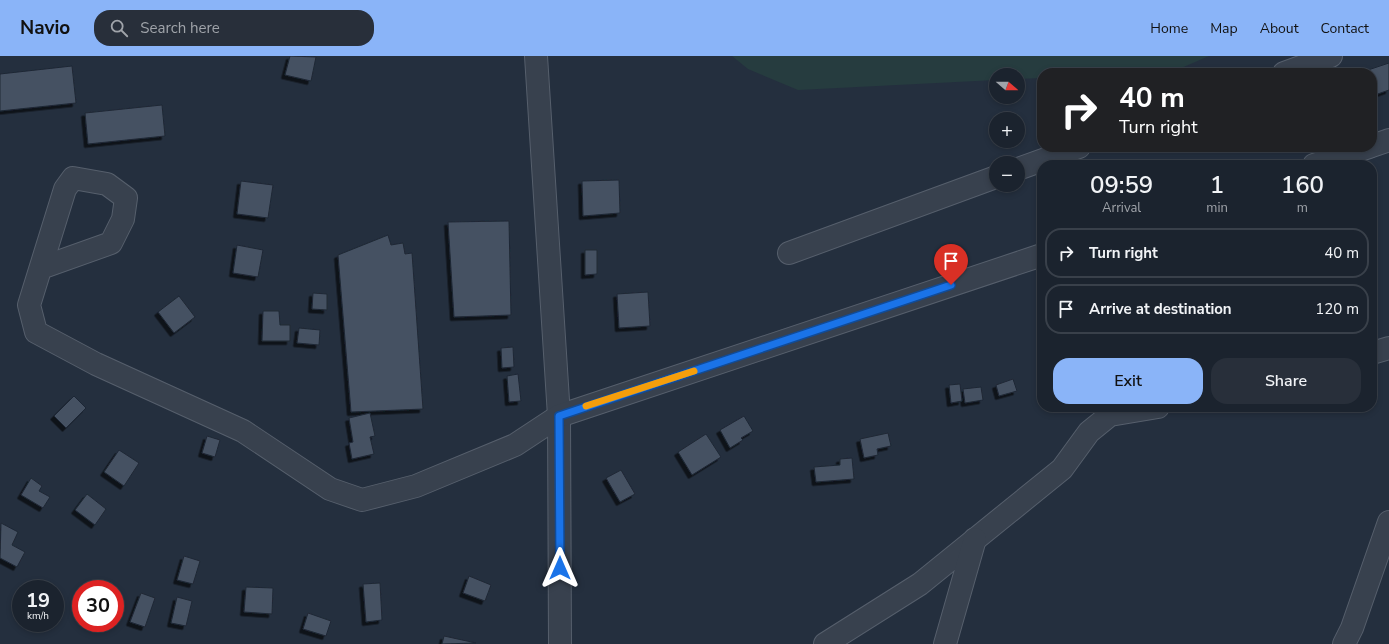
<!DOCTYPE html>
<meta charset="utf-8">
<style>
body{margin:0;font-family:"Nunito Sans",sans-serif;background:#282f3a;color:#f1f3f6;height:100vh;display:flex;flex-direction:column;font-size:15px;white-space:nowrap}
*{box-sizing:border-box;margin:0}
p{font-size:13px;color:#a0a4aa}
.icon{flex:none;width:22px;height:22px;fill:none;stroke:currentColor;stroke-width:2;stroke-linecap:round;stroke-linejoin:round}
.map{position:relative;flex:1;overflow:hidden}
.details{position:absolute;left:1037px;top:104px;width:340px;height:252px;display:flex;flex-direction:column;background:#1b232e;border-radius:16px;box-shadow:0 2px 6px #0003,0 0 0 1px #39404a}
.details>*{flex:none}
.top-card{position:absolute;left:1037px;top:12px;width:340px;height:84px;border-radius:16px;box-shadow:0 2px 6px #0003,0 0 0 1px #39404a;background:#202124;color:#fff;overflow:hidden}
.needle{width:26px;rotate:110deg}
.buttons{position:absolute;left:989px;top:12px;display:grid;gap:8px}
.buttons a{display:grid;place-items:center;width:36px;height:36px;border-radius:50%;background:#1b232e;box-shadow:0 2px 6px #0003,0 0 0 1px #39404a;font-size:20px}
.speed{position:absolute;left:12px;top:524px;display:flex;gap:8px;font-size:20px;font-weight:700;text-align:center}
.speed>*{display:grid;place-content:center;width:52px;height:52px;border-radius:50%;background:#1b232e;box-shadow:0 2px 6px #0003,0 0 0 1px #39404a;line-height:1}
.speed small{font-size:10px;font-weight:400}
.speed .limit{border:6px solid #d22;background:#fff;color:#111}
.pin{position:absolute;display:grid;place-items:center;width:34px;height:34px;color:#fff;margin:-41px -17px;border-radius:50% 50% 50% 0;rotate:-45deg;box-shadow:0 0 4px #0007}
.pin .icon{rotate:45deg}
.me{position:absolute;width:44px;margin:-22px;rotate:0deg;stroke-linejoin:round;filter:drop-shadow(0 0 3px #0008)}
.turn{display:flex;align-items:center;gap:14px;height:84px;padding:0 16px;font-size:18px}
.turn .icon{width:52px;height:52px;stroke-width:2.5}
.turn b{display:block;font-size:28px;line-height:34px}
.eta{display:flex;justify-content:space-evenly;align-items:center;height:68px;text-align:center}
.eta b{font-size:24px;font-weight:600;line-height:28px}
.primary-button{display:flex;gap:8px;margin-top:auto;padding:8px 16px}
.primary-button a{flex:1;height:46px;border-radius:16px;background:#8ab4f8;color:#111;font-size:16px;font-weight:600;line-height:46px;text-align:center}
.primary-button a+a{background:#282f3a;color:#f1f3f6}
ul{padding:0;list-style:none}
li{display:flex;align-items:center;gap:12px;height:50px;margin:0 8px 6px;padding:0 8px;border:2px solid #39404a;border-radius:16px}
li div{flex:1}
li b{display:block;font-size:15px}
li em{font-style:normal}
header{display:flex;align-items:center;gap:24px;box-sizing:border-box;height:56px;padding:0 20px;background:#8ab4f8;color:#111}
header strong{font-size:19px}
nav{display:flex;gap:22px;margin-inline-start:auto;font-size:14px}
.search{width:280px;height:36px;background:#282f3a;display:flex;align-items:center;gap:10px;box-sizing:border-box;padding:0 14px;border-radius:16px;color:#a0a4aa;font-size:15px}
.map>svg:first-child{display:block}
</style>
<header>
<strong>Navio</strong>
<div class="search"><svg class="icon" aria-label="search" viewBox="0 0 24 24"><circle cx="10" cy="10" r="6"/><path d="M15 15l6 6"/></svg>Search here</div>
<nav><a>Home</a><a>Map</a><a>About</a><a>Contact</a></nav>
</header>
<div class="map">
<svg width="1389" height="588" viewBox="0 0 1389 588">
<defs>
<filter id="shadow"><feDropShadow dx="-3.5" dy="3.5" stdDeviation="0" flood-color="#0009"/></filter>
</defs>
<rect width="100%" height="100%" fill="#242f3e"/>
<path fill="#263c3f" d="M 732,0 L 1209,0 L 1172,16 L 1042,17 L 1042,22 L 1018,23 L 1018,19 L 996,19 L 996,24 L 798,34 L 748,13 Z"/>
<g fill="#455162" stroke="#1f2835" filter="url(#shadow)">
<path d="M 290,0 L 316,1 L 311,25 L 285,19 Z"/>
<path d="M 1389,7 L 1389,34 L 1372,40 L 1372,17 L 1359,17 Z"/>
<path d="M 72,10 L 76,47 L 0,55 L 0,18 Z"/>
<path d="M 162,49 L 165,80 L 88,88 L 85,57 Z"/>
<path d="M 619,124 L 620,157 L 583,160 L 582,125 Z"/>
<path d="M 241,125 L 273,129 L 268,162 L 237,158 Z"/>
<path d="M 509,165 L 511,259 L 454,261 L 448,166 Z"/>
<path d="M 388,179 L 391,189 L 403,187 L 405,198 L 412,197 L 423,353 L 351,356 L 338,199 Z"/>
<path d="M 237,189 L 263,194 L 258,221 L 233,217 Z"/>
<path d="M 585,194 L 597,194 L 597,218 L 585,219 Z"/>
<path d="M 648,236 L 650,270 L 619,272 L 617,238 Z"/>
<path d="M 313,237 L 327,238 L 327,254 L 312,253 Z"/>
<path d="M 179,240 L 195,261 L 174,277 L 158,256 Z"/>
<path d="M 263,255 L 279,255 L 280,269 L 290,269 L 290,285 L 262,285 Z"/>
<path d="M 299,272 L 320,274 L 319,289 L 297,287 Z"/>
<path d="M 513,291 L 514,311 L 502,312 L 501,292 Z"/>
<path d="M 518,318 L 521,345 L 509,346 L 507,320 Z"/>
<path d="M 1013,323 L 1017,335 L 999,340 L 996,329 Z"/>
<path d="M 960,328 L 962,345 L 951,347 L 949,329 Z"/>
<path d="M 981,331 L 983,344 L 965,347 L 963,333 Z"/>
<path d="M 74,340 L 86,352 L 66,372 L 54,360 Z"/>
<path d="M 370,357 L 375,380 L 370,381 L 374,398 L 352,403 L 349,387 L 353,386 L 349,362 Z"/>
<path d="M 744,360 L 753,375 L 741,382 L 743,384 L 730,392 L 720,374 Z"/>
<path d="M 888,377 L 891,390 L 877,393 L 878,399 L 864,402 L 860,383 Z"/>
<path d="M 706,378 L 721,401 L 692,419 L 678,396 Z"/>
<path d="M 207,380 L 220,384 L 215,401 L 202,397 Z"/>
<path d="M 119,394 L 139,407 L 124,430 L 104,416 Z"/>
<path d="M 852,402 L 854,423 L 816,426 L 814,411 L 840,409 L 840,403 Z"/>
<path d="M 621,414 L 635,438 L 620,446 L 606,422 Z"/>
<path d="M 31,422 L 42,430 L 39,435 L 50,441 L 43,452 L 21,439 Z"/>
<path d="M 87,438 L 106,453 L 95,469 L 75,454 Z"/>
<path d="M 1,467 L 18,476 L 12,489 L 25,496 L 17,511 L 0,502 Z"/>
<path d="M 184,500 L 200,505 L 193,528 L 177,524 Z"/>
<path d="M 469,520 L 491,529 L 485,545 L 463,537 Z"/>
<path d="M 380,527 L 382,564 L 366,566 L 363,528 Z"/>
<path d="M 246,531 L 273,532 L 272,558 L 244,556 Z"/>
<path d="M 141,537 L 155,542 L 145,571 L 130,566 Z"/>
<path d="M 177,541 L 192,545 L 186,570 L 171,567 Z"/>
<path d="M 308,557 L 331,565 L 326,580 L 303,573 Z"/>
<path d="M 444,580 L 476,587 L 442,588 Z"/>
</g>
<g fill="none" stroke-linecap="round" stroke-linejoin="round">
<defs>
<g id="minor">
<path d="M 536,0 L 559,360 L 560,588"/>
<path d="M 1284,17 L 1331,0"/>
<path d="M 1372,90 L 1389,84"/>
<path d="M 1314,109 L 1369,91"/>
<path d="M 1018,113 L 1079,91"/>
<path d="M 789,197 L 996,121"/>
<path d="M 41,212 L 111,187 L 123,163 L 126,142 L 107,128 L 73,122 L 65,133 L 29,249 L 36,276 L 96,308 L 243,375 L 330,433 L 362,444 L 416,430 L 515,389 L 559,360 L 1042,199"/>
<path d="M 1372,297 L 1389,292"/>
<path d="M 825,588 L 920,528 L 1062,413 L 1089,376 L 1110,359 L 1158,351"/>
<path d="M 945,588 L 975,483"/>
<path d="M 1344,588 L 1352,572 L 1389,466"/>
</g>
</defs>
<use href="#minor" stroke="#565f6c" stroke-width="24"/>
<use href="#minor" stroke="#38414e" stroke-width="22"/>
</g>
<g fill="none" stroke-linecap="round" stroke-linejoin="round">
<defs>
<path id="route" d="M 560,512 L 559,360 L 951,229"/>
</defs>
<use href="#route" stroke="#114b97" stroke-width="10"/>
<use href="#route" stroke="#1a73e8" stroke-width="7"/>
<path stroke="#f59e0b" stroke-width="7" d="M 586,350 L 694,315"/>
</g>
</svg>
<div class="buttons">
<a><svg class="needle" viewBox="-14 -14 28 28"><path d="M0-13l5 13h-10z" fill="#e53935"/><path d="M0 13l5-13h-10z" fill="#a0a4aa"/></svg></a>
<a>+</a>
<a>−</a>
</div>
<div class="speed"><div>19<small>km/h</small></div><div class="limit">30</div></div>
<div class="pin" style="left:951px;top:229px;background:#d93025"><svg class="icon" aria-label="arrive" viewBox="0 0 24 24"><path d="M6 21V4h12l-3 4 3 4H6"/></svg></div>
<svg class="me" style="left:560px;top:512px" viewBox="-20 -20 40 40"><path d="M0-17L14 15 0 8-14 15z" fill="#1a73e8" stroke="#fff" stroke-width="4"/></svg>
<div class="top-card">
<div class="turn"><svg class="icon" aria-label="right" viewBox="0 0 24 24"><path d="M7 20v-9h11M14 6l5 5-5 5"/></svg><div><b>40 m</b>Turn right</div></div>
</div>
<section class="details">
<div class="eta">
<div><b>09:59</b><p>Arrival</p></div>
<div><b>1</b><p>min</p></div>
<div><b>160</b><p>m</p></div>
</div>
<ul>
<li><svg class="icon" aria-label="right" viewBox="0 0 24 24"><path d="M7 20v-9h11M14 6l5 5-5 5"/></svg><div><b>Turn right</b></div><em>40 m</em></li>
<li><svg class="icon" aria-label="arrive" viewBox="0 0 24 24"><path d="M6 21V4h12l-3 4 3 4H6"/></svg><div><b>Arrive at destination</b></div><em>120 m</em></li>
</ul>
<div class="primary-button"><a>Exit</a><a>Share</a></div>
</section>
</div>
